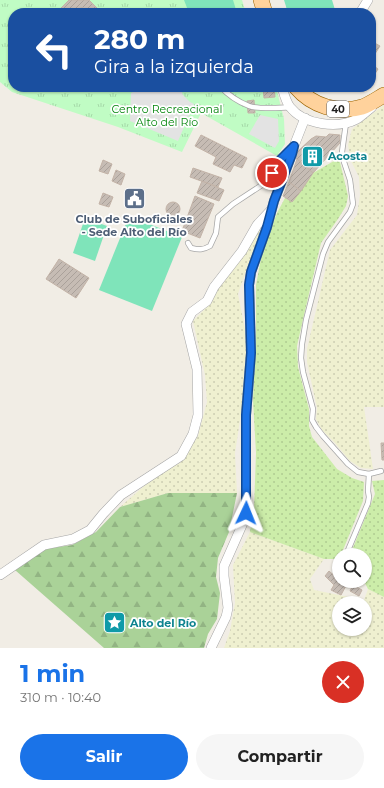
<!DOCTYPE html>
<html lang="es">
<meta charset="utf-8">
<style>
body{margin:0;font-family:Montserrat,sans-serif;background:#f6f6f6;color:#222;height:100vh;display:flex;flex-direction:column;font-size:15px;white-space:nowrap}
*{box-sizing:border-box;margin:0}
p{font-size:13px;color:#767676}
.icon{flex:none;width:22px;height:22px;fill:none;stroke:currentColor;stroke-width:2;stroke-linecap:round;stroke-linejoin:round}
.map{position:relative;height:648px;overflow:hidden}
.details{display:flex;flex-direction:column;background:#fff;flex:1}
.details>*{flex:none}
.guide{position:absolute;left:8px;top:8px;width:368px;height:84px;border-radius:16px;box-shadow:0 1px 3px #0004;background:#1a4fa0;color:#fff;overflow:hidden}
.controls{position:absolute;left:332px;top:548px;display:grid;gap:8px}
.controls a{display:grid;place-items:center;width:40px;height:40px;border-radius:50%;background:#fff;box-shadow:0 1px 3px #0004;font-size:20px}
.pin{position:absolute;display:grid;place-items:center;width:34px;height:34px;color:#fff;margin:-17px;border:2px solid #fff;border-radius:50%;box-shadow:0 1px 4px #0007}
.me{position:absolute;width:44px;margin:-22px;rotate:2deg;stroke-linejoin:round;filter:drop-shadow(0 0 3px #0008)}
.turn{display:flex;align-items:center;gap:14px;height:84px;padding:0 20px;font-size:18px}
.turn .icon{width:52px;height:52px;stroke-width:2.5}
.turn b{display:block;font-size:28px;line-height:34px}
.round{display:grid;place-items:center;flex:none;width:42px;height:42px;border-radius:21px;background:#f6f6f6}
.overview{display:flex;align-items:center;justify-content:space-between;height:68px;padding:0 20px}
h1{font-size:24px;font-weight:700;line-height:30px;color:#1a73e8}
.primary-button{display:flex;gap:8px;margin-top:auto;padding:8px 20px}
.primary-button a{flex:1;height:46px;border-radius:24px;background:#1a73e8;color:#fff;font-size:16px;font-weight:700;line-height:46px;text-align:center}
.primary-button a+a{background:#f6f6f6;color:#222}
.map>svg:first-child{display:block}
</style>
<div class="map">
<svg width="384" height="648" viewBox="0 0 384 648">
<defs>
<pattern id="farmland-dots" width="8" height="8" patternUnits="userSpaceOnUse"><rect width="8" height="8" fill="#eff0d0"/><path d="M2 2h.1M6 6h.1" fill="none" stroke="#cccdb2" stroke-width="1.8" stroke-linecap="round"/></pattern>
<pattern id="grass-dots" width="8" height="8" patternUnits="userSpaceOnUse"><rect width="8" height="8" fill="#cceda9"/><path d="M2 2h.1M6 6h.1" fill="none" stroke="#afcb91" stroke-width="1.8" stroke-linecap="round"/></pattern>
<pattern id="forest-firs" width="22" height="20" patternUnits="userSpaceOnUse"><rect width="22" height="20" fill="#aad298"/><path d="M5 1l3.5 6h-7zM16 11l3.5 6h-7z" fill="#92b483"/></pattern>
<pattern id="park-tufts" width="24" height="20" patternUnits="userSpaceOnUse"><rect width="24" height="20" fill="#c0fcc4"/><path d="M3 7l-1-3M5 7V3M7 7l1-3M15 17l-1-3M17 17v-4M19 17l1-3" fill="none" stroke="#a5d8a8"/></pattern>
<pattern id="building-hatch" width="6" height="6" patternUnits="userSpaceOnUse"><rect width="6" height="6" fill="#c6bcb4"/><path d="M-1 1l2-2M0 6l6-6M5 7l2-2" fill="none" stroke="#aaa19a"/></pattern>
</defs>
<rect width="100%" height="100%" fill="#f1ede5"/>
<g fill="url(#farmland-dots)" fill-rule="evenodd">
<path d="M 384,105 L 384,407 L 364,407 L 373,469 L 361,468 L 350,461 L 335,443 L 322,430 L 316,419 L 317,408 L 307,362 L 307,349 L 330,250 L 357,215 L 360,195 L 359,177 L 351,161 L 348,145 L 352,129 Z"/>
<path d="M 263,223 L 238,294 L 247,339 L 245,387 L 235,453 L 237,493 L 168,493 L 120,507 L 158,474 L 180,463 L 198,436 L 207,402 L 205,375 L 193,321 L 211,303 L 219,286 Z"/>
<path d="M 250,532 L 324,559 L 310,579 L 314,590 L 364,600 L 368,589 L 384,597 L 384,648 L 224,648 L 230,631 L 235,603 L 233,565 ZM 339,603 L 365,603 L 365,629 L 339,629 Z"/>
</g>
<g fill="url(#grass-dots)">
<path d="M 339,158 L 348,196 L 346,206 L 338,219 L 321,243 L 304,315 L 297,346 L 298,367 L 309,409 L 309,426 L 312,437 L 337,469 L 352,478 L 364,482 L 363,501 L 341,555 L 339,555 L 339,559 L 324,559 L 250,532 L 254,509 L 256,453 L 253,400 L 256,330 L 256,285 L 263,248 L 277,213 L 285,198 L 292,202 L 313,173 Z"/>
<path d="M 384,480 L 384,597 L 368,589 L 364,581 L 365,581 L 365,555 L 350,555 L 375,494 L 372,481 Z"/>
</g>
<path fill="url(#forest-firs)" d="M 168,493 L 237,493 L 229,532 L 218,558 L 216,577 L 220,593 L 217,619 L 208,634 L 204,648 L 104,648 L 15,570 L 44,549 L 72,545 L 96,532 L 120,507 Z"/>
<path fill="url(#park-tufts)" d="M 0,0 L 242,0 L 246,13 L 13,13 L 13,87 L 276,87 L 284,119 L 285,144 L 277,156 L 201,113 L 182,152 L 118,127 L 12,92 L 0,82 Z"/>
<g fill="#7fe4ba">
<path d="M 184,0 L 233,0 L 237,13 L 189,13 Z"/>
<path d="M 284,0 L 332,0 L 336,13 L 288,13 Z"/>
<path d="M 129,216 L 182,237 L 152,311 L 99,290 Z"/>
<path d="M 85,218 L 107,226 L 95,261 L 73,253 Z"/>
</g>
<g fill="#e3e3e3">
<path d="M 145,87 L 184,87 L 182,93 L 183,95 L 190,102 L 194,104 L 178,141 L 130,121 L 131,93 Z"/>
<path d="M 260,115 L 278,119 L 279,141 L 275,148 L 249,134 Z"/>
</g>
<g fill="url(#building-hatch)" stroke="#c3b3a7">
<path d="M 69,0 L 89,0 L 102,13 L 88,13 L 82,7 L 75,13 L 62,13 L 59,10 Z"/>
<path d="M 371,41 L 380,46 L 371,60 Z"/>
<path d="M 371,64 L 378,69 L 371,80 Z"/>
<path d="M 263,87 L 274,87 L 275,97 L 264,98 Z"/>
<path d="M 254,100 L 255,113 L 248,113 L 247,101 Z"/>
<path d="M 329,134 L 340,135 L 340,143 L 313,173 L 296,158 L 296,153 L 311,139 L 316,136 L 326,137 Z"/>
<path d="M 201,135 L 247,158 L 242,168 L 234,165 L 230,172 L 213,164 L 216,157 L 195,146 Z"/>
<path d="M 297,159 L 313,173 L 301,191 L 289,182 Z"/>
<path d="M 103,160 L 112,164 L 108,174 L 99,171 Z"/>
<path d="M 193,168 L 222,178 L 218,187 L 190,177 Z"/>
<path d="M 116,170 L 125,174 L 121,185 L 112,181 Z"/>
<path d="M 202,181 L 224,190 L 219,201 L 197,193 Z"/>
<path d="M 289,182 L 301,191 L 292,202 L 283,196 Z"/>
<path d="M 103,193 L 113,197 L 109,207 L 99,204 Z"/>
<path d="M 195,196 L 214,204 L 200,238 L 182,231 Z"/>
<circle cx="173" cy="209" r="7"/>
<path d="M 59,259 L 89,278 L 76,298 L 46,279 Z"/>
<path d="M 381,443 L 384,443 L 384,460 L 382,460 Z"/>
<path d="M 329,571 L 338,579 L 339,578 L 339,581 L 348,582 L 341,595 L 331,590 L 334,585 L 325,576 Z"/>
<path d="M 353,585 L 362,590 L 359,596 L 350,591 Z"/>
</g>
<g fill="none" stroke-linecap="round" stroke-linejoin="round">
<defs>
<g id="service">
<path d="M 221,87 C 228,95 239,102 249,106 C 257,109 282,108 290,107"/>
<path d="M 346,123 L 342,152 L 344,162 L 350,180 L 353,204 L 350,212 L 328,242 L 323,254 L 306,320 L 302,344 L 301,358 L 303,372 L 313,409 L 312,420 L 316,427 L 323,436 L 348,464 L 358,472 L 369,474 L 381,471"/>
<path d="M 188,243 L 191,248 C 199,250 203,250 210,246 L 216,233 L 218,217 L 233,204 L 265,183 L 280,160 L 292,148"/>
<path d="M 346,555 L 368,503 L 369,497 L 368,491 L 369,474"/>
</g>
<g id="minor">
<path d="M 360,13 L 368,0"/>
<path d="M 282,87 C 284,94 286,102 290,107 C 304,125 338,129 357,119 C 362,116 367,111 372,107"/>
<path d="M 0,575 L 44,545 L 73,539 L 90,530 L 103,514 L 121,495 L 181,456 L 193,434 L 198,415 L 197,369 L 186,324 L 192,312 L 207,301 L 214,287 L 242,251 L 257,225 L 271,210"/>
<path d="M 211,648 L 226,617 L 228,608 L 224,576 L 224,566 L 243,523 L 246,513 L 246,415 L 251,353 L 249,285 L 251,272 L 256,258 L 267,227 L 274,201 L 292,154 L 294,146 L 305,118"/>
</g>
<g id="primary">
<path d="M 261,0 L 265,13"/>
<path d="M 296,87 C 312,106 338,114 362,107 C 370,104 377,99 384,95"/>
</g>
</defs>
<use href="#service" stroke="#a6a6a6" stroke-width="6"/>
<use href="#minor" stroke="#a6a6a6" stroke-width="10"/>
<use href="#primary" stroke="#9b6400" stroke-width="16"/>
<use href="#service" stroke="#fff" stroke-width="4.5"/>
<use href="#minor" stroke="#fff" stroke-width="9"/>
<use href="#primary" stroke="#ffd29c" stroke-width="15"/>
</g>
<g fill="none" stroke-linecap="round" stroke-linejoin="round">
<defs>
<path id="route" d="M 246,513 L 246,415 L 251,353 L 249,285 L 251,272 L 256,258 L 267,227 L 274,201 L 292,154 L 294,146 L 280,160 L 272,173"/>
</defs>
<use href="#route" stroke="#114b97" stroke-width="10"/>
<use href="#route" stroke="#1a73e8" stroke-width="7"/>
</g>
<defs>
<symbol id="building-square" viewBox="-11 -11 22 22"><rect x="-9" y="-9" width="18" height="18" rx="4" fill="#0f9aa8" stroke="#fff"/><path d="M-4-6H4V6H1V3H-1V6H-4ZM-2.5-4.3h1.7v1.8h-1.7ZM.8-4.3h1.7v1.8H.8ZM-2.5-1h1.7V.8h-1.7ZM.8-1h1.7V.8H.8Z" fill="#fff"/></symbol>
<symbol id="civic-square" viewBox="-11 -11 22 22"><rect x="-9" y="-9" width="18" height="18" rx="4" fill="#5c6f8a" stroke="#fff"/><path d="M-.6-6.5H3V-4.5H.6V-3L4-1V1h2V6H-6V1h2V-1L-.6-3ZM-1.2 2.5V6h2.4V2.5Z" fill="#fff"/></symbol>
<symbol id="sight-square" viewBox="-11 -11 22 22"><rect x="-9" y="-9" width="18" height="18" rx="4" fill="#0f9aa8" stroke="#fff"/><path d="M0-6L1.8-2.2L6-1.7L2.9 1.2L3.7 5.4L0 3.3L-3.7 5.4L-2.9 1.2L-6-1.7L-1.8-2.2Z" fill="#fff"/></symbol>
</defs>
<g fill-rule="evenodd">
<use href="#building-square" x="300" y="144" width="25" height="25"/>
<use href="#civic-square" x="122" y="186" width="25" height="25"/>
<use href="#sight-square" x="102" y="610" width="25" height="25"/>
</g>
<g text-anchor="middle" stroke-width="3.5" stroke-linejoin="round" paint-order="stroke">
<rect fill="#fff" stroke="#626262" stroke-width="1" x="327" y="101" width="22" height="16" rx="3"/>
<g font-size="10" font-weight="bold" fill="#1f1f1f">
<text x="338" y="113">40</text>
</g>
<g font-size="11" fill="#05860d" stroke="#fff">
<text x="167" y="113">Centro Recreacional<tspan x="167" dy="13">Alto del Río</tspan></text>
</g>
<g font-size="11" font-weight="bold" fill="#0d838f" stroke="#fff" text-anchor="start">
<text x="328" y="160">Acosta</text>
<text x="130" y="627">Alto del Río</text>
</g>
<g font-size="11" font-weight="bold" fill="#4e5e75" stroke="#fff">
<text x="134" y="223">Club de Suboficiales<tspan x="134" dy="13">- Sede Alto del Río</tspan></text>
</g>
</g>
</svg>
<div class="controls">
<a><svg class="icon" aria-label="search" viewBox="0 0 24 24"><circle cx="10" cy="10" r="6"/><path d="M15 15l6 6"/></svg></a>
<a><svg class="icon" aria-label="layers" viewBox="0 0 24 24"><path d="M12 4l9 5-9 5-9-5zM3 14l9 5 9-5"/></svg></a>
</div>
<div class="pin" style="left:272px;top:173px;background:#d93025"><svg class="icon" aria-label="arrive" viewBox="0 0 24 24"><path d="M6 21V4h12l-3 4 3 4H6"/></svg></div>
<svg class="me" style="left:246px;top:513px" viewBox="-20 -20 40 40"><path d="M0-17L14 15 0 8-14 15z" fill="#1a73e8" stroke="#fff" stroke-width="4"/></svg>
<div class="guide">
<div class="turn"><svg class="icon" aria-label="left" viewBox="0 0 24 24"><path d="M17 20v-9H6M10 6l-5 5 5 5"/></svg><div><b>280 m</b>Gira a la izquierda</div></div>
</div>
</div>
<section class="details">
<div class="overview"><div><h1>1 min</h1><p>310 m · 10:40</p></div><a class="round" style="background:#d93025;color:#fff"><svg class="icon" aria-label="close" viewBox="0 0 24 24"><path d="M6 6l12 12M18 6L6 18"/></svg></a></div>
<div class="primary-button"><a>Salir</a><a>Compartir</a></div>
</section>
